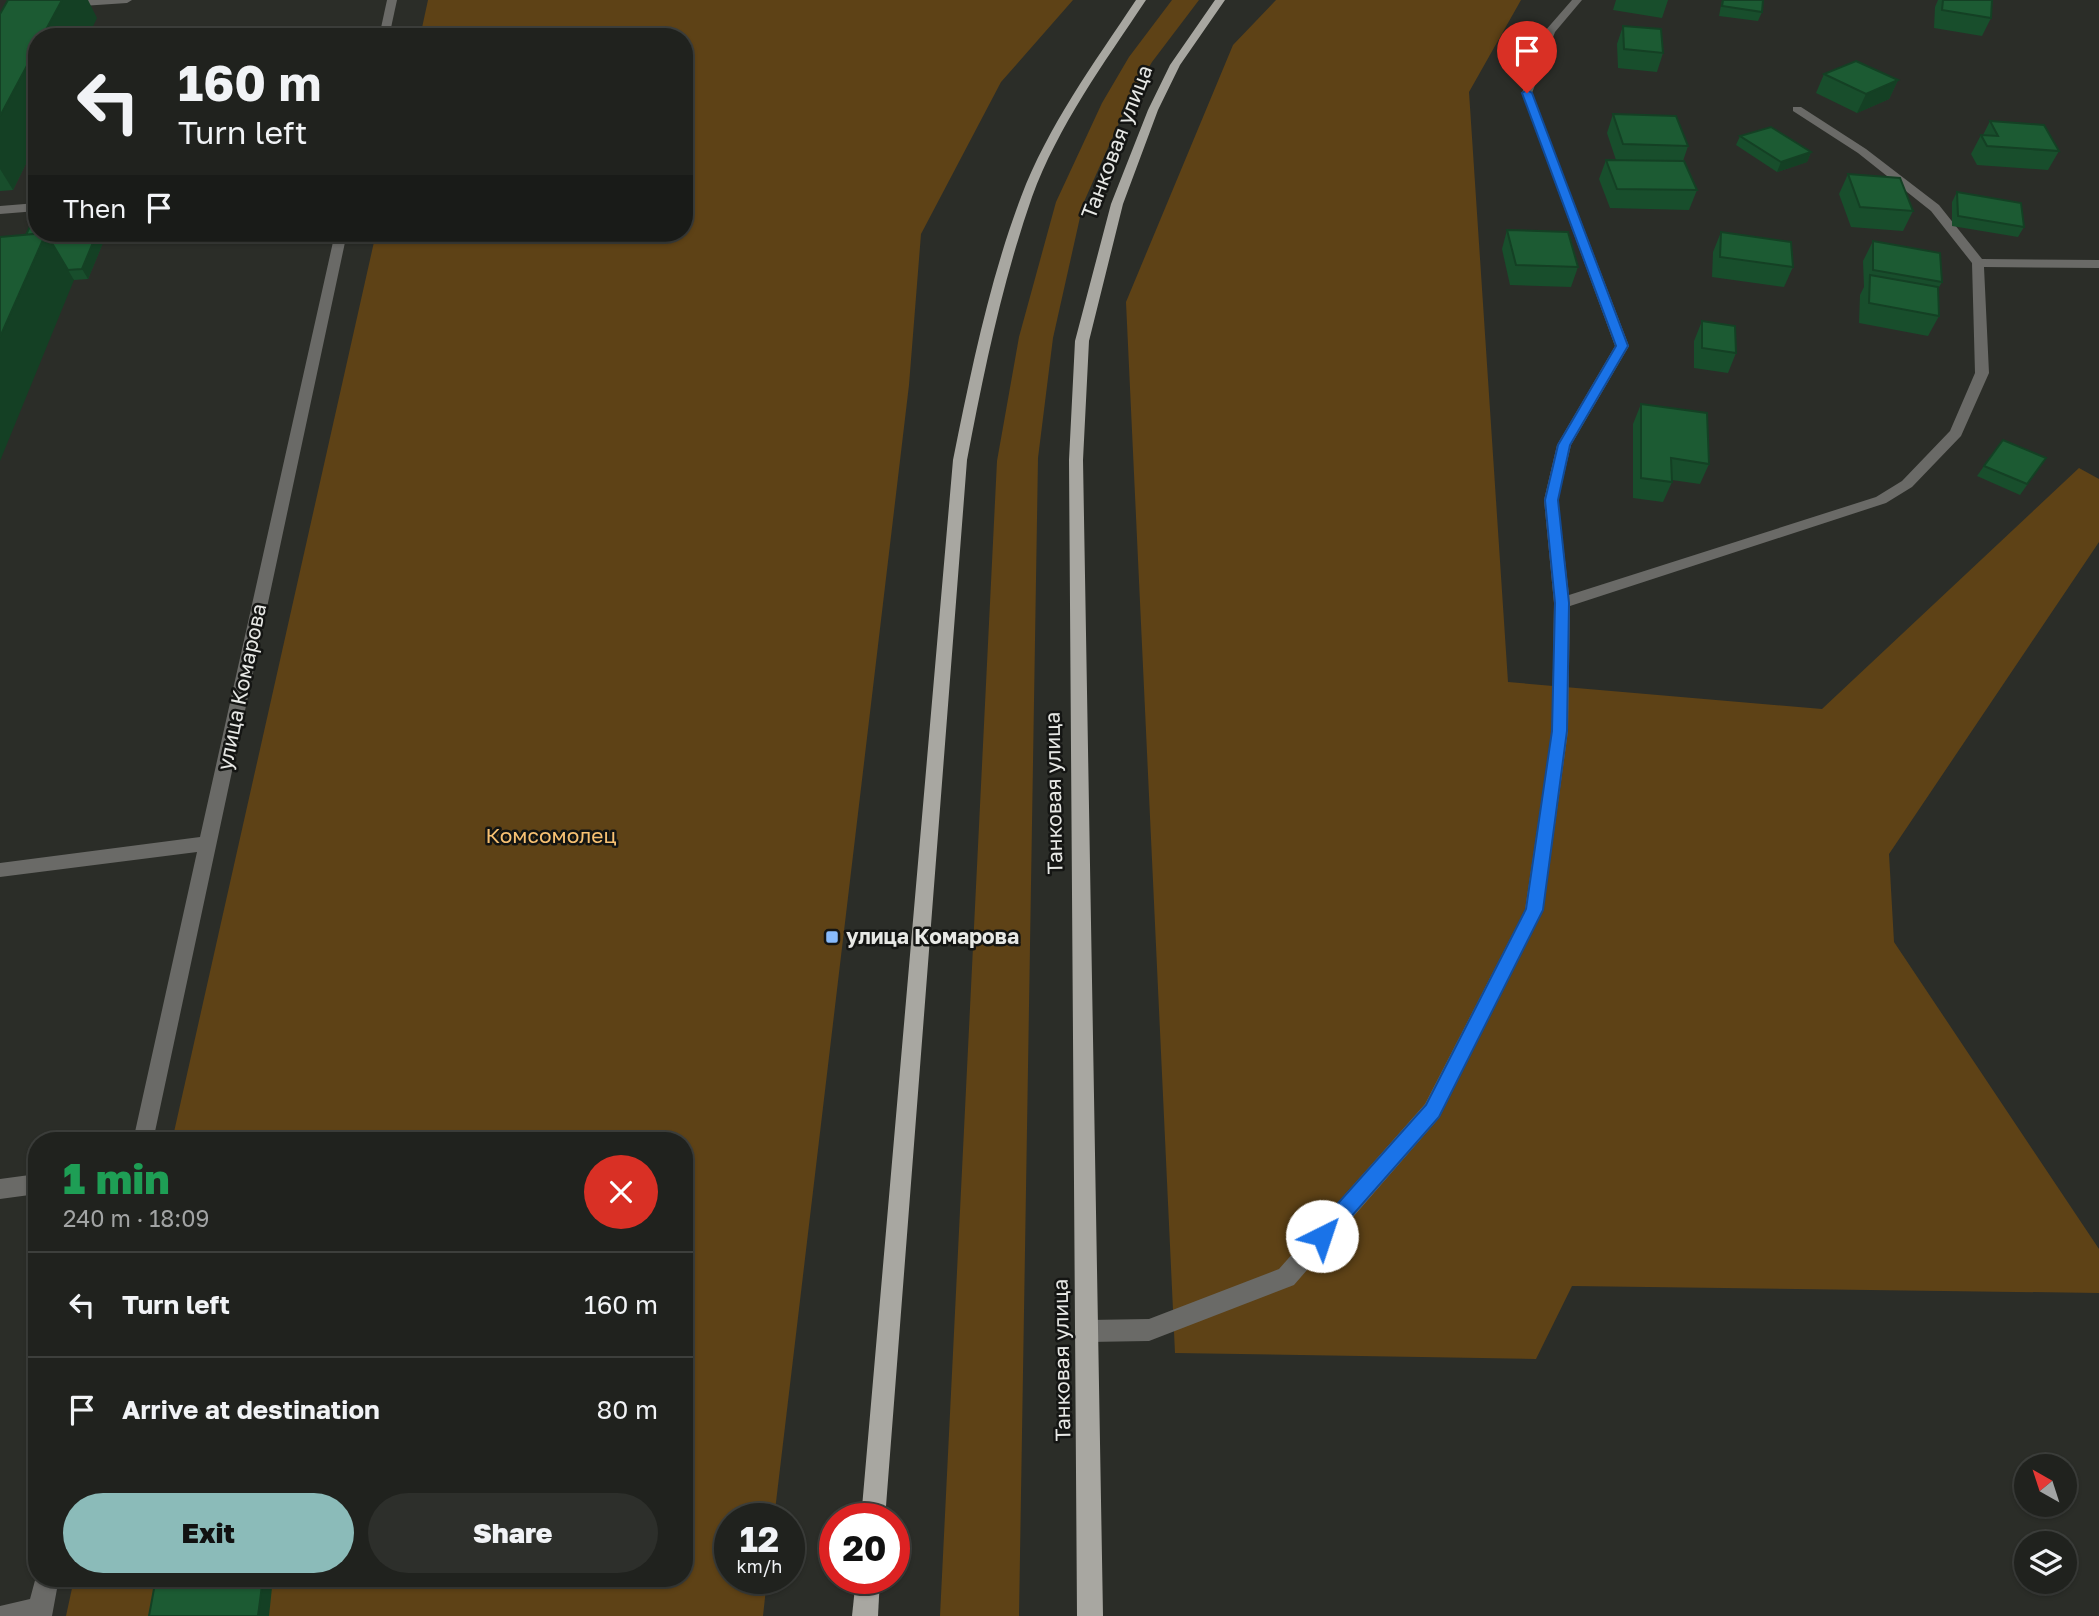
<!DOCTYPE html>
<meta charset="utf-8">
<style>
body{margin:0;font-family:"Golos Text",sans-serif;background:#2d2f2b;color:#f1f3f6;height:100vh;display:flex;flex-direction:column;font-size:26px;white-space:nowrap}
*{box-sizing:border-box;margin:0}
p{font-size:23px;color:#a2a4a4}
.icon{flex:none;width:38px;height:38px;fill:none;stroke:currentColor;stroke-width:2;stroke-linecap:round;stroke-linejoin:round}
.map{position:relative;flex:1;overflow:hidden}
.side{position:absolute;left:28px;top:1132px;width:665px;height:455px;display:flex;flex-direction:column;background:#20221e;border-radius:28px;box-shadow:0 2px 5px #0004,0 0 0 2px #3d3f3c}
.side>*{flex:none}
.banner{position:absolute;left:28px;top:28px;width:665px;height:214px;border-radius:28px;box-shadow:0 2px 5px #0004,0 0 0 2px #3d3f3c;background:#20221e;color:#f1f3f6;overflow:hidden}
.needle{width:46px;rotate:321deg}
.controls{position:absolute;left:2014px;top:1454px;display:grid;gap:14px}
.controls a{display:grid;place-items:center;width:63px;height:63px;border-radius:50%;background:#20221e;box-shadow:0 2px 5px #0004,0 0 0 2px #3d3f3c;font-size:35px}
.speed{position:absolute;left:714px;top:1503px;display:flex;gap:14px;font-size:35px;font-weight:700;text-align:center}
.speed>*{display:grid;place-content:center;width:91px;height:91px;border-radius:50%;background:#20221e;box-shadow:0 2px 5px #0004,0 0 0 2px #3d3f3c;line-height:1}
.speed small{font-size:18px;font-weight:400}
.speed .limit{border:10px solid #d22;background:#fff;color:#111}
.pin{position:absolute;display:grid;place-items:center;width:60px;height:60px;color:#fff;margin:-72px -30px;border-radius:50% 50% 50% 0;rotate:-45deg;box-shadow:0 0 7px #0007}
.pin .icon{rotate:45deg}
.me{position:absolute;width:77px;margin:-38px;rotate:41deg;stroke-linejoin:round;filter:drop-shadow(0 0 5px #0008)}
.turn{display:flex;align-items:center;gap:24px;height:147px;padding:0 35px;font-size:32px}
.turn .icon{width:91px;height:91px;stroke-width:2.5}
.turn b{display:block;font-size:49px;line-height:60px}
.then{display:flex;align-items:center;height:66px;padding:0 35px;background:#0003;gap:14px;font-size:26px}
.round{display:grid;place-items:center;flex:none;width:74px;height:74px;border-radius:37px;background:#2d2f2b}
.head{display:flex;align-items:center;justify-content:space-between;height:119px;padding:0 35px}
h1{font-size:42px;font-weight:800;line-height:52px;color:#1e9e55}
.primary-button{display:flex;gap:14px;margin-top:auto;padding:14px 35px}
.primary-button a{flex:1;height:80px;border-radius:42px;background:#8bbbb9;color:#111;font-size:28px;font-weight:800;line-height:80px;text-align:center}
.primary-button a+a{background:#2d2f2b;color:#f1f3f6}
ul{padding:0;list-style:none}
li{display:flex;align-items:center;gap:21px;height:105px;padding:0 35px;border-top:2px solid #3d3f3c}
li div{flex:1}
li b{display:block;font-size:26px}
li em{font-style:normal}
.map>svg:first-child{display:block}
</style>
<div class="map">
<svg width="2099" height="1616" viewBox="0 0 2099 1616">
<rect width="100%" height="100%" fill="#2b2d28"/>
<g fill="#5e4216">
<path d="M 428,0 L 1073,0 L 1001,82 L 921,234 L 909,385 L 774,1519 L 730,1519 L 730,1578 L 767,1579 L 763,1616 L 66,1616 L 74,1579 L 684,1578 L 684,1141 L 172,1141 L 376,233 L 684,233 L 684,37 L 420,37 Z"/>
<path d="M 1172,0 L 1199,0 L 1152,62 L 1127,105 L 1083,204 L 1053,338 L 1038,458 L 1019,1616 L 940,1616 L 997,461 L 1019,337 L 1056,202 L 1102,103 L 1129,57 Z"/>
<path d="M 1276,0 L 1521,0 L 1469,92 L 1508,682 L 1822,709 L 2079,468 L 2099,479 L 2099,542 L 1889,854 L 1894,942 L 2099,1249 L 2099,1293 L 1572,1286 L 1536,1359 L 1175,1353 L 1126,302 L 1233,45 Z"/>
</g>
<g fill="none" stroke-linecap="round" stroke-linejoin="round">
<g fill="#6a6a67" fill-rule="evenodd">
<path d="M 132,0 L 127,3 L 67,7 L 62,4 L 82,0 Z"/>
<path d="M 387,0 L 397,0 L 389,37 L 379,37 Z"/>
<path d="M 1572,0 L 1582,0 L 1555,32 L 1532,93 L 1629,346 L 1571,445 L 1558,500 L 1569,595 L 1876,497 L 1902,481 L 1950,431 L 1975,373 L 1972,263 L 1931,211 L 1858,153 L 1793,111 L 1793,107 L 1801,107 L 1866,149 L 1939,205 L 1982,259 L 2099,260 L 2099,268 L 1984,267 L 1989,373 L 1961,436 L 1912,487 L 1886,503 L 1570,606 L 1568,731 L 1543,910 L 1439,1118 L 1294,1285 L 1149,1341 L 1088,1342 L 1080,1339 L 1077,1331 L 1080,1323 L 1088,1320 L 1149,1319 L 1279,1269 L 1425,1104 L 1525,910 L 1552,731 L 1554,603 L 1544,500 L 1557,445 L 1615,346 L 1522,93 L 1545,31 Z"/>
<path d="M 37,203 L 37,211 L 0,214 L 0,206 Z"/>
<path d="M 335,233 L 347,233 L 153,1141 L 133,1141 L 197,852 L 0,877 L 0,863 L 200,837 Z"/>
<path d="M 37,1174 L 37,1194 L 0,1199 L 0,1179 Z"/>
<path d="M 37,1573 L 37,1578 L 59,1578 L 52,1616 L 0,1616 L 0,1606 L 30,1599 Z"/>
</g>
<g fill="#a8a7a1" fill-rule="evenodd">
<path d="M 1136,0 L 1146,0 C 1104,63 1058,126 1032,197 C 1002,283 984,371 967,460 L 885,1519 L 861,1519 L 953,460 C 971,371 989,282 1021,197 C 1048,126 1094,63 1136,0 Z"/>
<path d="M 1215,0 L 1225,0 L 1180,65 L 1158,110 L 1123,204 L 1089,341 L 1083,460 L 1103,1616 L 1077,1616 L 1069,460 L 1075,341 L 1111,204 L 1148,110 L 1170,65 Z"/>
<path d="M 856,1578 L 880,1578 L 878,1616 L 852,1616 Z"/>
</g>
</g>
<g fill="#184e2c">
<path d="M 1616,0 L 1668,0 L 1662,18 L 1613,10 Z"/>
<path d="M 1722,0 L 1763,0 L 1762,12 L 1758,21 L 1719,16 Z"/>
<path d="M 1938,0 L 1992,0 L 1991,18 L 1982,36 L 1934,28 L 1935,7 Z"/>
<path d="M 0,14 L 97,18 L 37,37 L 37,141 L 13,190 L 0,191 Z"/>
<path d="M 1623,26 L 1663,53 L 1657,72 L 1618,68 L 1617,44 Z"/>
<path d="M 1824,74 L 1898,80 L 1889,99 L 1857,113 L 1816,93 Z"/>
<path d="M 1613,114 L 1688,146 L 1683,161 L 1697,190 L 1689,210 L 1610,208 L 1599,179 L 1606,160 L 1616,160 L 1607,133 Z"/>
<path d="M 1990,121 L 2059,151 L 2048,170 L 1977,165 L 1971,154 L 1981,135 L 1983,135 Z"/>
<path d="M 1740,136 L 1811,152 L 1807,162 L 1777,172 L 1736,145 Z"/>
<path d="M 1848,174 L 1913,211 L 1903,231 L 1851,227 L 1839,194 Z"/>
<path d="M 1957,192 L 2024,227 L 2018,237 L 1952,226 L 1952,202 Z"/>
<path d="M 1507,230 L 1578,267 L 1571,287 L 1510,285 L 1502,249 Z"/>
<path d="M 1721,232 L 1793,267 L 1784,287 L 1712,277 L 1713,252 Z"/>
<path d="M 107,233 L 88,279 L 74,280 L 26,235 Z"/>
<path d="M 1873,241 L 1942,282 L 1938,289 L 1939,316 L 1928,336 L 1859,323 L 1860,295 L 1864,287 L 1863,261 Z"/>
<path d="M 1702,321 L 1736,353 L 1728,373 L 1694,368 L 1694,341 Z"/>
<path d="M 1641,404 L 1709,464 L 1700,484 L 1672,480 L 1672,482 L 1663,502 L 1633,498 L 1633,424 Z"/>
<path d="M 1984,466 L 2039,468 L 2020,495 L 1977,476 Z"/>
</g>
<g fill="#144024">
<path d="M 62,0 L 88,0 L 97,18 L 88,37 L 42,37 Z"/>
<path d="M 37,47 L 37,141 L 13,190 L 0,169 L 0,116 Z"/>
<path d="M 1898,80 L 1889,99 L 1857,113 L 1866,94 Z"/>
<path d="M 1811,152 L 1807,162 L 1777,172 L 1781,162 Z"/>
<path d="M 46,233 L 74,280 L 0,461 L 0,337 Z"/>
<path d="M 97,233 L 107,233 L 88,279 L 82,269 Z"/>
<path d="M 263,1578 L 273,1578 L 269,1616 L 258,1616 Z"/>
</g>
<g fill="#1c5b33" stroke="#144024" stroke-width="2">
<path d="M 8,0 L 62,0 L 42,37 L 37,37 L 37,47 L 0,116 L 0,14 Z"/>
<path d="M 1723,0 L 1763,0 L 1762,12 L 1722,6 Z"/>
<path d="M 1943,0 L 1992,0 L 1991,18 L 1942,10 Z"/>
<path d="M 1623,26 L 1661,29 L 1663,53 L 1624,49 Z"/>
<path d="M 1856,61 L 1898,80 L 1866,94 L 1824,74 Z"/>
<path d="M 1613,114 L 1676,116 L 1688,146 L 1623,144 Z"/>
<path d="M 1990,121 L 2044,125 L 2059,151 L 1987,146 L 1981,135 L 1998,136 Z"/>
<path d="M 1771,127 L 1811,152 L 1781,162 L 1740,136 Z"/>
<path d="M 1606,160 L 1684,161 L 1697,190 L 1617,189 Z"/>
<path d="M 1848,174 L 1900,178 L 1913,211 L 1860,207 Z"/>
<path d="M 1957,192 L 2021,203 L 2024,227 L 1958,216 Z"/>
<path d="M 37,211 L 37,233 L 97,233 L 82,269 L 68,270 L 46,233 L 26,235 Z"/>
<path d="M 1507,230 L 1568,232 L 1578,267 L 1516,265 Z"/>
<path d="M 1721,232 L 1791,242 L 1793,267 L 1720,257 Z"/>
<path d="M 46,233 L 0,337 L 0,237 Z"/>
<path d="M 1873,241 L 1940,253 L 1942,282 L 1873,270 Z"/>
<path d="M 1870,275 L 1938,287 L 1939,316 L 1869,303 Z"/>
<path d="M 1702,321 L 1735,326 L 1736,353 L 1702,348 Z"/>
<path d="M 1641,404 L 1707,413 L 1709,464 L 1671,458 L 1672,482 L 1641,478 Z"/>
<path d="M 2003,440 L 2046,458 L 2027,484 L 1984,466 Z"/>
<path d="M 156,1578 L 263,1578 L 258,1616 L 149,1616 Z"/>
</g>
<path fill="#1a73e8" stroke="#114b97" stroke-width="2" d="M 1527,90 L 1532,93 L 1628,346 L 1570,445 L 1558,500 L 1569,603 L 1567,731 L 1543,910 L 1439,1117 L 1329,1242 L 1322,1245 L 1315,1242 L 1313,1236 L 1315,1229 L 1426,1105 L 1526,909 L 1552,731 L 1555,603 L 1545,500 L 1558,445 L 1616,346 L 1522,93 Z"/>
<rect fill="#88bbfc" stroke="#141513" stroke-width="2.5" x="825" y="930" width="14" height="14" rx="3.5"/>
<g text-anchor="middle" stroke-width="5" stroke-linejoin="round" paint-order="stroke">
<g font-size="21" fill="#e7e8e5" stroke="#141513">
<text transform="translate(1117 142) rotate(-69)" y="7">Танковая улица</text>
<text transform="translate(242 687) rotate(-78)" y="7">улица Комарова</text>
<text transform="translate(1054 793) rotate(-91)" y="7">Танковая улица</text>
<text transform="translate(1062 1360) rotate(-91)" y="7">Танковая улица</text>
</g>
<g font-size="21" fill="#f8c172" stroke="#141513">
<text x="551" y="843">Комсомолец</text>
</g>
<g font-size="21" font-weight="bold" fill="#e7e8e5" stroke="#141513" text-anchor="start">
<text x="846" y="944">улица Комарова</text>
</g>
</g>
</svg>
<div class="controls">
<a><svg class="needle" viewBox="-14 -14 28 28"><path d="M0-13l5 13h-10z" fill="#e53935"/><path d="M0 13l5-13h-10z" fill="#a2a4a4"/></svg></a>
<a><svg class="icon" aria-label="layers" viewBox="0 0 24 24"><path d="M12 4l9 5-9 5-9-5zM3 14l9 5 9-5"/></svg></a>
</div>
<div class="speed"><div>12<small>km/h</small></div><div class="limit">20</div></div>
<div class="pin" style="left:1527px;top:93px;background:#d93025"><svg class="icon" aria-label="arrive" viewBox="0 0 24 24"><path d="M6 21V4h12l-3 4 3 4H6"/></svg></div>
<svg class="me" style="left:1322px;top:1236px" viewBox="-20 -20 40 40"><circle r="19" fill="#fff"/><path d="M0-13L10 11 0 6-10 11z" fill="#1a73e8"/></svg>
<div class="banner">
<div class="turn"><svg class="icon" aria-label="left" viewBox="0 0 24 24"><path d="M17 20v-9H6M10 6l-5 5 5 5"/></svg><div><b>160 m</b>Turn left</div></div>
<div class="then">Then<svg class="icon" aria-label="arrive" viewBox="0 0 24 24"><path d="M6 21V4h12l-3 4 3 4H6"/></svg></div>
</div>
<section class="side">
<div class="head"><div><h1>1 min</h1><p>240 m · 18:09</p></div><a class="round" style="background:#d93025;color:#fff"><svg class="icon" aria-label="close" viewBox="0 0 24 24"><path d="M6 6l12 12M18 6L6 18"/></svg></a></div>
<ul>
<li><svg class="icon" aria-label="left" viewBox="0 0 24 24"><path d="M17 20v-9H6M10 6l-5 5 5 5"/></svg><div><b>Turn left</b></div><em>160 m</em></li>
<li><svg class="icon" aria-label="arrive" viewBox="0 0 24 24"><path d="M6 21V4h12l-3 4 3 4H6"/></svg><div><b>Arrive at destination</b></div><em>80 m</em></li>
</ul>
<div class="primary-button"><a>Exit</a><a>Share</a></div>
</section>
</div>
